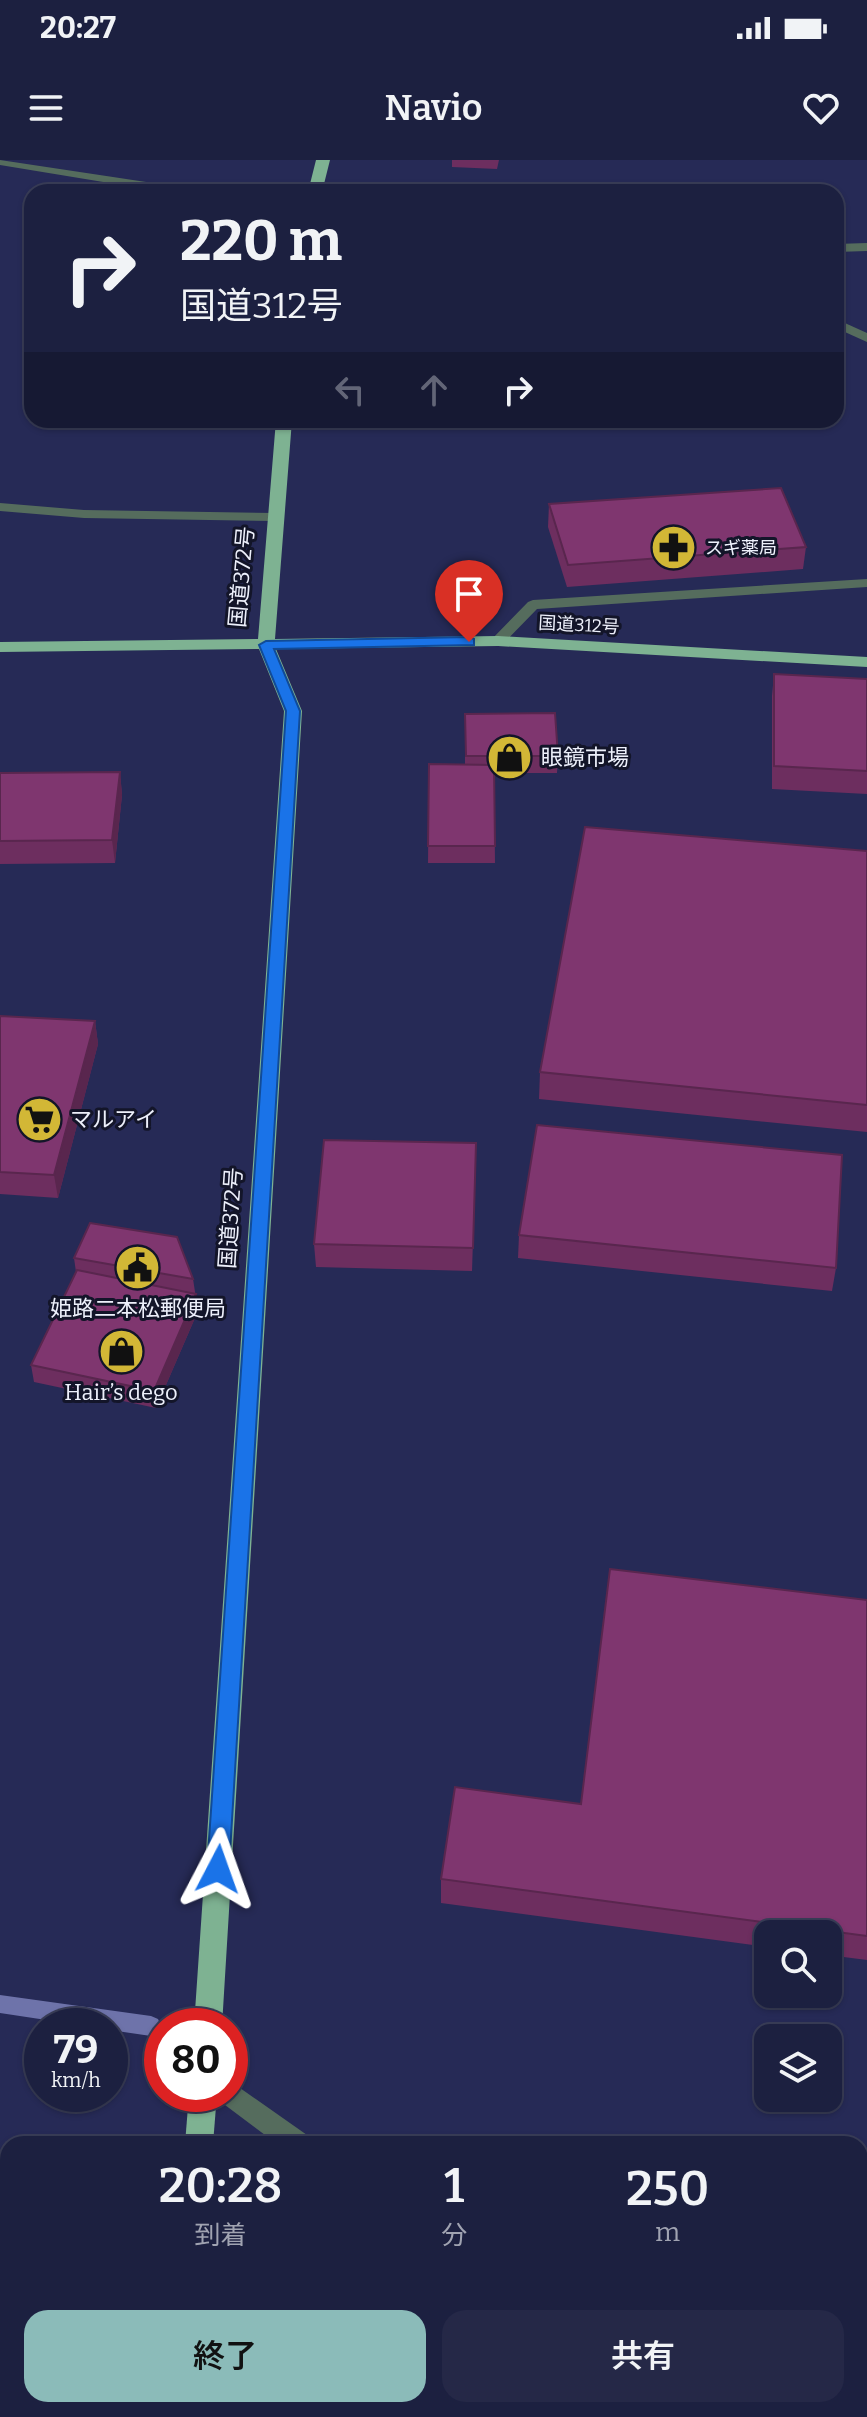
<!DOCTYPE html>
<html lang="ja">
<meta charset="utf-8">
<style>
body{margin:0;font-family:Bitter,"Noto Sans JP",serif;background:#252847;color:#f1f3f6;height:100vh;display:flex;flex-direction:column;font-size:30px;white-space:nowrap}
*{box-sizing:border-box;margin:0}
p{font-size:26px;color:#a0a3b1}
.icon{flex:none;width:44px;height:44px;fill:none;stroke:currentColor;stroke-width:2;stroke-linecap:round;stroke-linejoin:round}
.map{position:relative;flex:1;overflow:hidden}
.sheet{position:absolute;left:0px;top:1976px;width:868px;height:282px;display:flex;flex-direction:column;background:#1c2040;border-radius:24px 24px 0 0;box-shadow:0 2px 6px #0004,0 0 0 2px #3a3e59}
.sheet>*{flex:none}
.banner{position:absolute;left:24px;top:24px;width:820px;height:244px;border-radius:24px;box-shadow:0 2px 6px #0004,0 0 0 2px #3a3e59;background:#1c2040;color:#f1f3f6;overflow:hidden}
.buttons{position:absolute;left:754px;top:1760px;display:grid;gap:16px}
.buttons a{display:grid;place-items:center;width:88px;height:88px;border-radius:16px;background:#1c2040;box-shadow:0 2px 6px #0004,0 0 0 2px #3a3e59;font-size:40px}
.speed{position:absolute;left:24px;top:1848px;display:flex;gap:16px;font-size:40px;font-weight:700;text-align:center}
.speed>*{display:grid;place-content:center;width:104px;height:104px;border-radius:50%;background:#1c2040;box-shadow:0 2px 6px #0004,0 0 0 2px #3a3e59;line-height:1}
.speed small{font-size:20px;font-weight:400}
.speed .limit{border:12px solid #d22;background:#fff;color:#111}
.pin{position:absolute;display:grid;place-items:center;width:68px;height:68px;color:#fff;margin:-82px -34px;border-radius:50% 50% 50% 0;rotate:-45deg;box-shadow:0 0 8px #0007}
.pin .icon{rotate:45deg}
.me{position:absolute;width:88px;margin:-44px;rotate:4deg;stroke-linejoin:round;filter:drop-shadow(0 0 6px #0008)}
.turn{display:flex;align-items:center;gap:28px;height:168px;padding:0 24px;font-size:36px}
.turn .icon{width:104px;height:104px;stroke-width:2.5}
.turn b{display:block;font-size:56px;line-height:68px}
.lanes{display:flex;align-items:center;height:76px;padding:0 24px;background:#0003;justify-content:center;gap:40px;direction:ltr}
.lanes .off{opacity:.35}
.eta{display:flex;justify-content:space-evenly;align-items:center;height:136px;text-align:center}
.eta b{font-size:48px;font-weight:600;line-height:56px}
.primary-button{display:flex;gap:16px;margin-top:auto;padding:16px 24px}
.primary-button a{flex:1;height:92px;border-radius:24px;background:#8bbbb9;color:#111;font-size:32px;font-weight:600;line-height:92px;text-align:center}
.primary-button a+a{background:#252847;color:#f1f3f6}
.status{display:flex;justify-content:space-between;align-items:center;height:56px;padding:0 40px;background:#1c2040;direction:ltr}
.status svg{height:22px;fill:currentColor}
header{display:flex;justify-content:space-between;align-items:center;height:104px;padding:0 24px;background:#1c2040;font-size:36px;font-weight:600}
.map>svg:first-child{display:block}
</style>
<div class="status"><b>20:27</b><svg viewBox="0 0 49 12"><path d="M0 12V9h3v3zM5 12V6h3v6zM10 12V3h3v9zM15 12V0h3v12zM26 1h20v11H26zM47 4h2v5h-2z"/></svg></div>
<header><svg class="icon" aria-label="menu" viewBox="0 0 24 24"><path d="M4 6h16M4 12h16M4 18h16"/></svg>Navio<svg class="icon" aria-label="heart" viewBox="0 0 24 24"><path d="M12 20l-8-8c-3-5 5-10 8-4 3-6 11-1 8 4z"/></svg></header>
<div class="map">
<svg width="867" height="2257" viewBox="0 0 867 2257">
<rect width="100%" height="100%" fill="#262a56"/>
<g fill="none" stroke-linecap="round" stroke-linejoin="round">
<path fill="#6e73aa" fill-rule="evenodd" d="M 0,1835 L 151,1856 L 158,1859 L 161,1866 L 158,1873 L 151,1876 L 110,1870 L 110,1866 L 86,1866 L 0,1853 Z"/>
<g fill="#556c5d" fill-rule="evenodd">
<path d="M 0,0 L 186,28 L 192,32 L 164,32 L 0,5 Z"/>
<path d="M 867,83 L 867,91 L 836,92 L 836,84 Z"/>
<path d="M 836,159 L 867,173 L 867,182 L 836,168 Z"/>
<path d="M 0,343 L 84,350 L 276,353 L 283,357 L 276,361 L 84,358 L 0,351 Z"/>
<path d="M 867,419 L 867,427 L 537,449 L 503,484 L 498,486 L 490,481 L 528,442 L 533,440 Z"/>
<path d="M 230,1921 L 307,1975 L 311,1984 L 277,1984 L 221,1942 L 218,1934 L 230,1934 Z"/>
<path d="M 722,2250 L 763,2250 L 766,2257 L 725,2257 Z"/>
</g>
<g fill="#7eb292" fill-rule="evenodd">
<path d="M 316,0 L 330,0 L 322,32 L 308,32 Z"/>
<path d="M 276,260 L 292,260 L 275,479 L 498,476 L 867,497 L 867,507 L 498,486 L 276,489 L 302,551 L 222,1866 L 194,1866 L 284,551 L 259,489 L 0,492 L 0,482 L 258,479 Z"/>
<path d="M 189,1934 L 217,1934 L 213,1984 L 185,1984 Z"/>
<rect x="161" y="2250" width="30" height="7"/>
</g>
</g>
<g fill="#6d2e5f">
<path d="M 452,0 L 499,0 L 497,9 L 452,7 Z"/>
<path d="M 549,344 L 806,387 L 803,409 L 567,427 L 548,367 Z"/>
<path d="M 774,514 L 867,519 L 867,634 L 772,629 L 772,536 Z"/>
<path d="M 465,554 L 558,596 L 557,613 L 494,613 L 495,703 L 428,703 L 429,604 L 465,605 Z"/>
<path d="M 120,612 L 122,635 L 115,703 L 0,704 L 0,613 Z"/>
<path d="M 867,691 L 867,972 L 539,939 L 540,912 Z"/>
<path d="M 0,856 L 95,861 L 98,884 L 58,1038 L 0,1034 Z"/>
<path d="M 476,983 L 472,1111 L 316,1107 L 314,1084 Z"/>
<path d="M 519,1075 L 836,1108 L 832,1131 L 518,1098 Z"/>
<path d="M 74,1098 L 193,1119 L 198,1151 L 156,1248 L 34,1222 L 31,1205 L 76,1112 Z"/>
<path d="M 867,1440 L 867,1800 L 828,1795 L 828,1774 L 768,1774 L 768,1787 L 441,1743 L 441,1719 L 581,1644 Z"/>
</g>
<g fill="#59264e">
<path d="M 120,612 L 122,635 L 115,703 L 112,680 Z"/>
<path d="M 95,861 L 98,884 L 58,1038 L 54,1015 Z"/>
<path d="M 196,1134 L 198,1151 L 156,1248 L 154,1231 Z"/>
</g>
<g fill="#7f366f" stroke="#59264e" stroke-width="2">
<path d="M 781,328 L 806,387 L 568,405 L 549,344 Z"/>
<path d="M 774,514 L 867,519 L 867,611 L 774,606 Z"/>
<path d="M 555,553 L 558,596 L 466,596 L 465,554 Z"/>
<path d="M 429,604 L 494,605 L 495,686 L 428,686 Z"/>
<path d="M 120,612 L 112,680 L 0,681 L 0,613 Z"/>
<path d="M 585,667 L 867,691 L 867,945 L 540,912 Z"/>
<path d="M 0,856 L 95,861 L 54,1015 L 0,1012 Z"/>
<path d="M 537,965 L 842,995 L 836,1108 L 519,1075 Z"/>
<path d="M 324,980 L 476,983 L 473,1088 L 314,1084 Z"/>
<path d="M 90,1063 L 177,1077 L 193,1119 L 74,1098 Z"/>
<path d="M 77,1110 L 196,1134 L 154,1231 L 31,1205 Z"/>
<path d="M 610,1409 L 867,1440 L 867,1776 L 441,1719 L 455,1627 L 581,1644 Z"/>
</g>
<path fill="#1a73e8" stroke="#114b97" stroke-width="2" d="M 469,477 L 474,479 L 474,485 L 274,489 L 300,551 L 229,1709 L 226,1716 L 218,1719 L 211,1716 L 207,1709 L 286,551 L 259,485 L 266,481 Z"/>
<defs>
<symbol id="pharmacy-disc" viewBox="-11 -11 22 22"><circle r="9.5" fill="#d2b736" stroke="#131529"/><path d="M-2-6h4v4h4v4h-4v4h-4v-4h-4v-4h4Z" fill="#111"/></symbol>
<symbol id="shop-disc" viewBox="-11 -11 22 22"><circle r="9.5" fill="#d2b736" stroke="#131529"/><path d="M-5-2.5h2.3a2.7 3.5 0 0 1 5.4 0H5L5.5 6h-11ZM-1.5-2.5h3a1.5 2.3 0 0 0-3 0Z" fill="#111"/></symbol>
<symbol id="supermarket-disc" viewBox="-11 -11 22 22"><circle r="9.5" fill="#d2b736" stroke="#131529"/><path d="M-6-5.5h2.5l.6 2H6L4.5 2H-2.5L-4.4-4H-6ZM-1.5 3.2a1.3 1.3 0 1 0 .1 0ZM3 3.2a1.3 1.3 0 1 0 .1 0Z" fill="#111"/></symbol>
<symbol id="civic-disc" viewBox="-11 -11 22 22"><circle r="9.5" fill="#d2b736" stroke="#131529"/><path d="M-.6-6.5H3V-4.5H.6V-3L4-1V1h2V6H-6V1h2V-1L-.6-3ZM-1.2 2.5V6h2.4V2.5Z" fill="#111"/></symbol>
</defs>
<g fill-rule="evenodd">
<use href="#pharmacy-disc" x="648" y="362" width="51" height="51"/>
<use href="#shop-disc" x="484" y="572" width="51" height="51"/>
<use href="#supermarket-disc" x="14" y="934" width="51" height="51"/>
<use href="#civic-disc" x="112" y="1082" width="51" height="51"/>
<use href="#shop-disc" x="96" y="1166" width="51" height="51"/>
</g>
<g text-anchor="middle" stroke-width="6" stroke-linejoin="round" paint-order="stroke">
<g font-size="18" fill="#edf0fb" stroke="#131529" text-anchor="start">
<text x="705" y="394">スギ薬局</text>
</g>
<g font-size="18" fill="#edf0fb" stroke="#131529">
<text transform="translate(579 465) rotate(3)" y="6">国道312号</text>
</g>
<g font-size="22" fill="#edf0fb" stroke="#131529">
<text transform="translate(241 417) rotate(-85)" y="8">国道372号</text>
<text transform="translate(230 1058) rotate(-86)" y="8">国道372号</text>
</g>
<g font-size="22" fill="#edf0fb" stroke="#131529" text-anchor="start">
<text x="541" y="605">眼鏡市場</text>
<text x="70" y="967">マルアイ</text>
<text x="138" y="1156" text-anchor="middle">姫路二本松郵便局</text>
<text x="121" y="1240" text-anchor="middle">Hair’s dego</text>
</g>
</g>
</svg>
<div class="buttons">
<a><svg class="icon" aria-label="search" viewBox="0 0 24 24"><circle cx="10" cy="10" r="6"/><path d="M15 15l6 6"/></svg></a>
<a><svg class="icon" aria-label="layers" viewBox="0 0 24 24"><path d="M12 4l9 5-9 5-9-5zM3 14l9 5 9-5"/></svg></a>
</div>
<div class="speed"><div>79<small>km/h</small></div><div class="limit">80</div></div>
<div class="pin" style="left:469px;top:482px;background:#d93025"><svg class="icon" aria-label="arrive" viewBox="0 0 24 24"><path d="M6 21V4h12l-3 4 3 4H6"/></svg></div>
<svg class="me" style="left:218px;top:1709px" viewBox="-20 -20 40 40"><path d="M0-17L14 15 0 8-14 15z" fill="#1a73e8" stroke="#fff" stroke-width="4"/></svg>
<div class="banner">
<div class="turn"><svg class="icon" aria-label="right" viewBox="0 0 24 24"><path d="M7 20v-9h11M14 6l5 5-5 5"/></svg><div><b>220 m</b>国道312号</div></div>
<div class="lanes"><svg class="icon off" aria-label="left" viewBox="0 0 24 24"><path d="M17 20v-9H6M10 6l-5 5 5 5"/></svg><svg class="icon off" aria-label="ahead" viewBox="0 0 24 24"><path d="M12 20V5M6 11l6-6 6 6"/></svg><svg class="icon" aria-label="right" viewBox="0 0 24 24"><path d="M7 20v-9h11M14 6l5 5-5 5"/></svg></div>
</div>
<section class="sheet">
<div class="eta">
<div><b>20:28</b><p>到着</p></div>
<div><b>1</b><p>分</p></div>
<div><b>250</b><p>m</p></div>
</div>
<div class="primary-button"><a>終了</a><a>共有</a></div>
</section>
</div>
